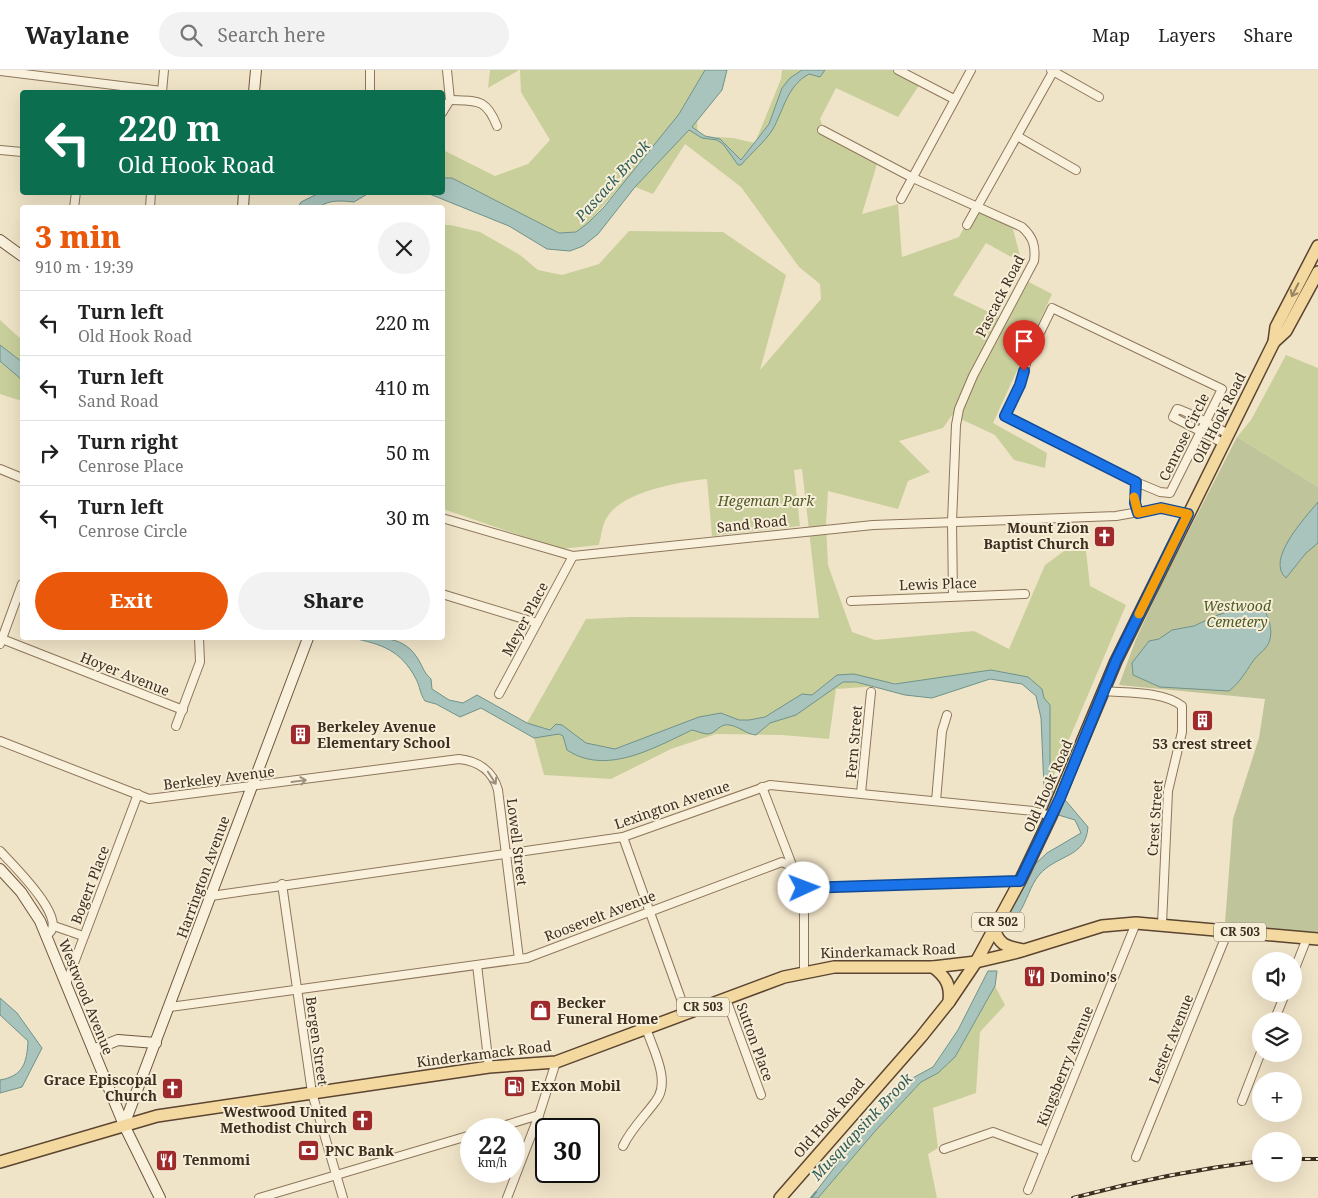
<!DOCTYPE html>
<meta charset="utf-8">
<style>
body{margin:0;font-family:"Noto Serif",serif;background:#f2f2f2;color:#222;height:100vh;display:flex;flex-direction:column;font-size:19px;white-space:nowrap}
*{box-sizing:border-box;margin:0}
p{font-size:16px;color:#767676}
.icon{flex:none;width:28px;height:28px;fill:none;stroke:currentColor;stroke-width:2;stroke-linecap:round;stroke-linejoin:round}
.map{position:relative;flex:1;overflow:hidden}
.side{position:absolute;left:20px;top:135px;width:425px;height:435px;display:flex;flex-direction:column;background:#fff;border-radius:5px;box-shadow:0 5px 20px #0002}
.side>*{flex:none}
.top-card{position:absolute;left:20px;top:20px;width:425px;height:105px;border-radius:5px;box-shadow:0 5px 20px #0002;background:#0b6e4f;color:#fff;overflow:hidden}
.controls{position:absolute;left:1252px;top:882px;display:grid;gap:10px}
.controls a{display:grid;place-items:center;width:50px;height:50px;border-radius:50%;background:#fff;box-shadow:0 5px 20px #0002;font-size:25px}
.speed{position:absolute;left:460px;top:1048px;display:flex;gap:10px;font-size:25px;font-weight:700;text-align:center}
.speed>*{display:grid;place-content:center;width:65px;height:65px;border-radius:50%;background:#fff;box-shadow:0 5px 20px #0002;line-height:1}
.speed small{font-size:12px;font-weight:400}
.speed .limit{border:2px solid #111;border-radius:8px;background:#fff;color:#111}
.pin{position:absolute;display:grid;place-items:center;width:42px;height:42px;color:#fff;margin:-51px -21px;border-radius:50% 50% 50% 0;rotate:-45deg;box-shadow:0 0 5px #0007}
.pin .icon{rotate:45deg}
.me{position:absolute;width:55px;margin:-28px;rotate:88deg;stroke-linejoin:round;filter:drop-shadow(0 0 4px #0008)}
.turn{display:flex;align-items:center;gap:18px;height:105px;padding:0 15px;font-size:22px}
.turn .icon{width:65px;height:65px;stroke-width:2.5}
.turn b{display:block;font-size:35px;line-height:42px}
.round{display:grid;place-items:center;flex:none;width:52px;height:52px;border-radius:26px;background:#f2f2f2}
.summary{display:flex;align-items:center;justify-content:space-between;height:85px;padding:0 15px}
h1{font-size:30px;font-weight:800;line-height:38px;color:#ea580c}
.primary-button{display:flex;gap:10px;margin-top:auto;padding:10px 15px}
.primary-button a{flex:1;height:58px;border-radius:30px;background:#ea580c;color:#fff;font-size:20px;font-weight:800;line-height:58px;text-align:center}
.primary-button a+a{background:#f2f2f2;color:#222}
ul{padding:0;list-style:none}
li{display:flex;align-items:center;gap:15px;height:65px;padding:0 15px;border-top:1px solid #e0e0e0}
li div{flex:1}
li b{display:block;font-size:19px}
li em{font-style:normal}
header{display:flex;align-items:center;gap:30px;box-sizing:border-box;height:70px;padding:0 25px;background:#fff;border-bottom:1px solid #e0e0e0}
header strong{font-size:24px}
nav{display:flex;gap:28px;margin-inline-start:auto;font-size:18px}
.search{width:350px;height:45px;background:#f2f2f2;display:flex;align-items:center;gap:12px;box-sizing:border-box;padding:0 18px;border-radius:28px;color:#767676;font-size:19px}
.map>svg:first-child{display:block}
</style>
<header>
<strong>Waylane</strong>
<div class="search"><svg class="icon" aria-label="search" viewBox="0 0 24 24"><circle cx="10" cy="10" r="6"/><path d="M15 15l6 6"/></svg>Search here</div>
<nav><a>Map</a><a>Layers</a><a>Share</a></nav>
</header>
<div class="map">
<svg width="1318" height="1128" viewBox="0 0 1318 1128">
<rect width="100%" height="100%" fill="#f0e4c8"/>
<g fill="#c9cf9b">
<path d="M 490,0 L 519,0 L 488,18 Z"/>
<path d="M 520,0 L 705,0 L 695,20 L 698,66 L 733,68 L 755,73 L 781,9 L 782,0 L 894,0 L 920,14 L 898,47 L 836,18 L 820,49 L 827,68 L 877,94 L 862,144 L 898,134 L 902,187 L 959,167 L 975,137 L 1013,159 L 1022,193 L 986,173 L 953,225 L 1006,250 L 1027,211 L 1052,224 L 993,353 L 1047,383 L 1045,398 L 1014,390 L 995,365 L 952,345 L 943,358 L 899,371 L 930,402 L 908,411 L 898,439 L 828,421 L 826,455 L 828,495 L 852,562 L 875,570 L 974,561 L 1009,579 L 1045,495 L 1064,481 L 1086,481 L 1090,516 L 1126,535 L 1051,712 L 1042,619 L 991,600 L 901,614 L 875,610 L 880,616 L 836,619 L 829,669 L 782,665 L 716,664 L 671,679 L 611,709 L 544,705 L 534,668 L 527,653 L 586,549 L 630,547 L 819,548 L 802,399 L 794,400 L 800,456 L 712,466 L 707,409 C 678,412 620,422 606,449 C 602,456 601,467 599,475 L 560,479 L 443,439 L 443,155 L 450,155 L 480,162 L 520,185 L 538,200 L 562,205 L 599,194 L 629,161 L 723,162 L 786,205 L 760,300 L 821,229 L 820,214 L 799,197 L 741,117 L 685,74 L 653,124 L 635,117 L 618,119 L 588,153 L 576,162 L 559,163 L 452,108 L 443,108 L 443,80 L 495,106 L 528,94 L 550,70 L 521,22 Z"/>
<path d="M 0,250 L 22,270 L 22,331 L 0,324 Z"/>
<path d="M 1286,285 L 1318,298 L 1318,417 L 1237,367 L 1251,350 Z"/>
<path d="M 995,916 L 1005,935 L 980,962 L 976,1023 L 933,1038 L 938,1078 L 928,1084 L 937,1128 L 818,1128 L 877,1059 L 921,1012 L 938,1003 L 955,987 Z"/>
</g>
<path fill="#bfc49a" d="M 1237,367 L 1318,417 L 1318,869 L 1228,861 L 1225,853 L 1233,749 L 1259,668 L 1265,629 L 1119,615 L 1136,569 L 1164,509 Z"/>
<g fill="#a9c4bc" stroke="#6f938a">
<path d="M 705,0 L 727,0 L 722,20 L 692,57 L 705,66 L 720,69 L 741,90 L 769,54 L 782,18 L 790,8 L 802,0 L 825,0 L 820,7 L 809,4 C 787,16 784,39 773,59 C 765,72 751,83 741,95 L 738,95 L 723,74 L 717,70 L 702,68 L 689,60 L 635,117 L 598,164 L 583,176 L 570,181 L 547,179 L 509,156 L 427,123 L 442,122 L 443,108 L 452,108 L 559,163 L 576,162 L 588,153 L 604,137 L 679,44 Z"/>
<path d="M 319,123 L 319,122 L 385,123 L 369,123 L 354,132 C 343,131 329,129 320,137 L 298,137 L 301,132 Z"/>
<path d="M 0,275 L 22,292 L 22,310 L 0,291 Z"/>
<path d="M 1318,432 L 1318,473 L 1306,483 L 1286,508 C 1265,490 1305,448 1318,432 Z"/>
<path d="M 1251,534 L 1261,535 C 1269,546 1275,564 1267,576 C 1263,582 1257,585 1253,591 C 1245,603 1240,612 1229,621 L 1160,617 L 1133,605 L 1132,593 L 1149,571 L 1159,569 L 1172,560 L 1194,556 L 1215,546 Z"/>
<path d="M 352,568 C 375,568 401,564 416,586 C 422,594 423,602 431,609 L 432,619 L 449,630 L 463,633 L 477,625 L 527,653 L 550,660 L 556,654 L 562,655 L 586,673 L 615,679 L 699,647 L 721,643 L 739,650 L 749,650 L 765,647 L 802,624 L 812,625 L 837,605 L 854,604 L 895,614 L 991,600 L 1028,607 L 1042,619 L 1044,628 L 1050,635 L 1050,710 L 1053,722 L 1066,731 L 1088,757 C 1086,788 1057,784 1039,805 C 1030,816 1027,831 1019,843 C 1016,848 1011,850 1008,857 L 1001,854 L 1032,797 L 1047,783 L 1081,763 L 1075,750 L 1045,741 L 1041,648 L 1036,626 L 1022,614 L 990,609 L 932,628 L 905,625 L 856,612 L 843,612 L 796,645 L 770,653 L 756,665 C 746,664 740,657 730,655 C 719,653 717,663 708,664 C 703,664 697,661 692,660 C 654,678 606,706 567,680 L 563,666 L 559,664 L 534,668 L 481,638 L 460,647 L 436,634 L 425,631 C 420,624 420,616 416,609 C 401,580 381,574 352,568 Z"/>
<path d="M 988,901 L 997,901 L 995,916 L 955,987 L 938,1003 L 921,1012 L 877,1059 L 818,1128 L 811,1128 L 853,1073 L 907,1011 L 933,997 L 958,960 Z"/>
<path d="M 0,928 L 17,943 L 42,978 L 22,1017 L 0,1023 L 0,1010 C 23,1006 27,993 28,971 L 0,945 Z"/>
</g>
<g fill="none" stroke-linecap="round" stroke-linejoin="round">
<path stroke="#6f938a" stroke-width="2" d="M 811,1128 L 816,1122"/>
<defs>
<g id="street">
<path d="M 898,0 L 954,29"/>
<path d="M 1051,0 L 1099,27"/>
<path d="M 0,1 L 162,21"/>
<path d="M 162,22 L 164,0"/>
<path d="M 370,22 L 370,0"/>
<path d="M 450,30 C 477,31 486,28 497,56"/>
<path d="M 442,43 L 450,30 L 447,0"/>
<path d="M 822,60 L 913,108 L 1022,157 C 1033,167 1036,176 1034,191 L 973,306 L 959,339 L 956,355 L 952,452 L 953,526"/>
<path d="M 1017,66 L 1076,100"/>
<path d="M 0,80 L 22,82"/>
<path d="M 901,129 L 971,0"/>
<path d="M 74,138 L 76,122"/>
<path d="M 150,138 L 151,122"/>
<path d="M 967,155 L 1054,0"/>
<path d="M 1052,238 L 1222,319 L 1170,423 L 1160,422 L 1136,412 L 1005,346 L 1020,315 L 1028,287 Z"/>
<path d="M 1223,373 L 1173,347 L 1177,339 C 1184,339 1218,359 1227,363"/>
<path d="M 0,399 L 22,408"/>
<path d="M 1136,412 L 1135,433 L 1138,443"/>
<path d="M 442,448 L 573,486 L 873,455 L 1116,446 L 1161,438 L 1188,444"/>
<path d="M 442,524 L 537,553"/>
<path d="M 851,531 L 1025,524"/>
<path d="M 2,569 L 183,640"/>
<path d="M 0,574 L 22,514"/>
<path d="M 1104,621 C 1127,623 1163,621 1182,636 L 1182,662 L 1168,721 L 1162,854"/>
<path d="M 499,624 L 573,486"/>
<path d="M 176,656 L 200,592 L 199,568"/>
<path d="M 0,671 L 149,729 L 459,689 C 478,691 493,701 498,720 L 519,889"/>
<path d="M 762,717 L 792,795"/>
<path d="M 861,723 L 871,622"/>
<path d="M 936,731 L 942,661 L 947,645"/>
<path d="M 623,767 L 686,943"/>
<path d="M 0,781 C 11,793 73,853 46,865"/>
<path d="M 282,814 L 312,1023 L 343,1128"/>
<path d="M 804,818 L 1020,811"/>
<path d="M 211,826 L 623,767 L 770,715 L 1033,741 L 1051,746"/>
<path d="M 54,856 L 83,866"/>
<path d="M 477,895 L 489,997"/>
<path d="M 1294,901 L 1307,868"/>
<path d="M 66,914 L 138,724"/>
<path d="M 726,929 L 761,1025"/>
<path d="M 170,937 L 527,888 L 782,792 L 797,799 L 804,809 L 804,902"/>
<path d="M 1274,951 L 1285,924"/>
<path d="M 1242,1031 L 1261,982"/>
<path d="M 493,1059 L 539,1045"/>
<path d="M 623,1076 C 631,1059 644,1047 655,1032 C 672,1012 653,980 646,958"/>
<path d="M 944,1079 L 993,1062 L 1044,1081"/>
<path d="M 1136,1087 L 1228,861"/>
<path d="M 1028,1120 L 1136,853"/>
<path d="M 259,1128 L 471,1065"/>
<path d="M 507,1128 L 539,1045 L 556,992"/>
</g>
<g id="secondary">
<path d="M 254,22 L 256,0"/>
<path d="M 243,138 L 244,122"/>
<path d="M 0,170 L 22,186"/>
<path d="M 0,799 L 21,822 L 40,851 L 124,1055 L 160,1128"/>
<path d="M 93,980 L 118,970 L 156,973"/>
<path d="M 124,1055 L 308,568"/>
</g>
<g id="primary">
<path d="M 1274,272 L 1286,261 L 1318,202"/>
<path d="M 994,859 C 1000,876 1006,876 1023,880"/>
<path d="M 933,897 C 946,907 951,915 949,932"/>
<path d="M 0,1092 L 157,1046 L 489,997 L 556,992 L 784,907 L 834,897 L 933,897 L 976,892 L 1018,882 L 1102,856 L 1136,853 L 1318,869"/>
<path d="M 780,1128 L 921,967 L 949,932 L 976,892 L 1020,811 L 1051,746 L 1116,591 L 1274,272 L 1276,257 L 1318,176"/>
</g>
</defs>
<use href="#street" stroke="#8d765c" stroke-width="10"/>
<use href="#secondary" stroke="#6f573f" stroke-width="12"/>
<use href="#primary" stroke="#5b4430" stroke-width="14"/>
<use href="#street" stroke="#faf1dc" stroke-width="8"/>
<use href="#secondary" stroke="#faf1dc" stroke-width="10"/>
<use href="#primary" stroke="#f3d9a0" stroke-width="11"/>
<defs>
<g id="rail">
<path d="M 1294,1089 L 1318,1089"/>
<path d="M 1073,1128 C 1136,1111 1197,1099 1261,1091"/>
</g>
</defs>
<use href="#rail" stroke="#3d2e20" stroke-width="4"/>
<use href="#rail" stroke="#f7eed8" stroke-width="2" stroke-dasharray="5.5" stroke-linecap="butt"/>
</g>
<defs><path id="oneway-shaft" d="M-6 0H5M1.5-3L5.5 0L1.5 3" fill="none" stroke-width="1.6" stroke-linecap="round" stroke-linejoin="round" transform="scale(1.25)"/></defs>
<use stroke="#988460" href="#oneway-shaft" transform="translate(1295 220) rotate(117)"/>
<g stroke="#9c907e">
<use href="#oneway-shaft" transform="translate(492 708) rotate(57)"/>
<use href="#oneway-shaft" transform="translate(299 711) rotate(-8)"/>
</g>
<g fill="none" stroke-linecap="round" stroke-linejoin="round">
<defs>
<path id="route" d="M 804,818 L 1020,811 L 1060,728 L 1116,591 L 1188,444 L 1161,438 L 1138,443 L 1135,433 L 1136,412 L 1005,346 L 1020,315 L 1024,301"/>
</defs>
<use href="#route" stroke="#114b97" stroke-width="12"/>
<use href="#route" stroke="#1a73e8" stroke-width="9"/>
<path stroke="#f59e0b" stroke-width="9" d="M 1134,427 L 1138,443 L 1161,438 L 1188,444 L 1139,544"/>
</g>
<defs>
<symbol id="church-square" viewBox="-11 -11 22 22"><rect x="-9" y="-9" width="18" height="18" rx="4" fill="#9e2a2b" stroke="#f7eed8"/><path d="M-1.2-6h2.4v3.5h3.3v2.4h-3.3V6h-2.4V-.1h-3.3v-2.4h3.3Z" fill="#fff"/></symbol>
<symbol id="building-square" viewBox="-11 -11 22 22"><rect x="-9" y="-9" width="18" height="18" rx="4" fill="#9e2a2b" stroke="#f7eed8"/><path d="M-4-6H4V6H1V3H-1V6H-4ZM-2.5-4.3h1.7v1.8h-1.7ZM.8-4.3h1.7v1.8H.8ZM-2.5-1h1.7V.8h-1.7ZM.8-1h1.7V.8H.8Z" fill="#fff"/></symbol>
<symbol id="restaurant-square" viewBox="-11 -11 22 22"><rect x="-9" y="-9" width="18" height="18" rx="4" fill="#9e2a2b" stroke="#f7eed8"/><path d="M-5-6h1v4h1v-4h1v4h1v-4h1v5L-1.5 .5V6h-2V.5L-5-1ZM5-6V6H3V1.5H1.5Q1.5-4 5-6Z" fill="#fff"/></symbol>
<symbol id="shop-square" viewBox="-11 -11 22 22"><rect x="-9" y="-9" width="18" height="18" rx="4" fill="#9e2a2b" stroke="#f7eed8"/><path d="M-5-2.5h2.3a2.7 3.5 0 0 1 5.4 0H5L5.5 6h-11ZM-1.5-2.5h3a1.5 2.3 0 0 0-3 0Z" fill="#fff"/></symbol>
<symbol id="fuel-square" viewBox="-11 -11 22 22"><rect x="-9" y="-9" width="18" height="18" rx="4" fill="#9e2a2b" stroke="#f7eed8"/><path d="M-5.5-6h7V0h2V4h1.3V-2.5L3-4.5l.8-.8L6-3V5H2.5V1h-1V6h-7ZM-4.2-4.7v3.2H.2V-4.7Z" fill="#fff"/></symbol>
<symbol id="bank-square" viewBox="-11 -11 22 22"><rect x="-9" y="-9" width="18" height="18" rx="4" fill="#9e2a2b" stroke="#f7eed8"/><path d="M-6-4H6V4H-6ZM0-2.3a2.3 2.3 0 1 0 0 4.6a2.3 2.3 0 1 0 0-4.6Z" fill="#fff"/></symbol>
</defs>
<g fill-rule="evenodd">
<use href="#church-square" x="1092" y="454" width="25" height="25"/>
<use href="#building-square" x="1190" y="638" width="25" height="25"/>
<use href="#building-square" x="288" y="652" width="25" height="25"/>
<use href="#restaurant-square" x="1022" y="894" width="25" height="25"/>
<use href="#shop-square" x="528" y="928" width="25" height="25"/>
<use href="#fuel-square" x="502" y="1004" width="25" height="25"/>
<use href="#church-square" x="160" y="1006" width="25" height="25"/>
<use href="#church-square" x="350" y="1038" width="25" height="25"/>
<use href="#bank-square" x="296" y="1068" width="25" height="25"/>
<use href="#restaurant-square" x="154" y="1078" width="25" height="25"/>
</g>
<g text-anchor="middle" stroke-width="4" stroke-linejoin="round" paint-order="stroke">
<g fill="#f7eed8" stroke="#756857" stroke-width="1">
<rect x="972" y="842.5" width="52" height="19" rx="4"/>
<rect x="1214" y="852.5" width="52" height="19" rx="4"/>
<rect x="677" y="927.5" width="52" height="19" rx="4"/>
</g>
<g font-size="12" font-weight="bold" fill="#3d2e20">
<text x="998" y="856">CR 502</text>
<text x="1240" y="866">CR 503</text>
<text x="703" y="941">CR 503</text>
</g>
<g font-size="14" fill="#3d2e20" stroke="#f7eed8">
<text transform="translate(1000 226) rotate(-63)" y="5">Pascack Road</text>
<text transform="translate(1219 348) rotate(-63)" y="5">Old Hook Road</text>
<text transform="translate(1184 367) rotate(-64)" y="5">Cenrose Circle</text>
<text transform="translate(752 454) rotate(-6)" y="5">Sand Road</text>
<text transform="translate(938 514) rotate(-2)" y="5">Lewis Place</text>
<text transform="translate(525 549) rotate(-62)" y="5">Meyer Place</text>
<text transform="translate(125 604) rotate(22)" y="5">Hoyer Avenue</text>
<text transform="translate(854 672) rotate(-85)" y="5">Fern Street</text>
<text transform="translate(219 708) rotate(-7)" y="5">Berkeley Avenue</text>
<text transform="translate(1048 716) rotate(-66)" y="5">Old Hook Road</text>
<text transform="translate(672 735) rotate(-19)" y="5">Lexington Avenue</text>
<text transform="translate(1155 748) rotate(-86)" y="5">Crest Street</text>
<text transform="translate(517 772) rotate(83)" y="5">Lowell Street</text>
<text transform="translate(203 807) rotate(-70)" y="5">Harrington Avenue</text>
<text transform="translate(90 815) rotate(-69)" y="5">Bogert Place</text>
<text transform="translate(600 846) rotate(-21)" y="5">Roosevelt Avenue</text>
<text transform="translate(888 881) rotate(-2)" y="5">Kinderkamack Road</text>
<text transform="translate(86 927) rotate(68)" y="5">Westwood Avenue</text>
<text transform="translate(1171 969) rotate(-68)" y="5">Lester Avenue</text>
<text transform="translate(317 971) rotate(82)" y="5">Bergen Street</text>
<text transform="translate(755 972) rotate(70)" y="5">Sutton Place</text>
<text transform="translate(484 984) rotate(-7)" y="5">Kinderkamack Road</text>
<text transform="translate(1065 996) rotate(-68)" y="5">Kingsberry Avenue</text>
<text transform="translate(829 1048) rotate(-49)" y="5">Old Hook Road</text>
</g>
<g font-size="14" font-style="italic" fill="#4d5a26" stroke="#f7eed8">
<text x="766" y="436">Hegeman Park</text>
<text x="1237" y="541">Westwood<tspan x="1237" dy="16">Cemetery</tspan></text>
</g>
<g font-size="14" font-weight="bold" fill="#3d2e20" stroke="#f7eed8" text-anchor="start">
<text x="1089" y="463" text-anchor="end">Mount Zion<tspan x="1089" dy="16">Baptist Church</tspan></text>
<text x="317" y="662">Berkeley Avenue<tspan x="317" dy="16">Elementary School</tspan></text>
<text x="1202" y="679" text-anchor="middle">53 crest street</text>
<text x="1050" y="912">Domino's</text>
<text x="557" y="938">Becker<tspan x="557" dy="16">Funeral Home</tspan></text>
<text x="157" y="1015" text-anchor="end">Grace Episcopal<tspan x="157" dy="16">Church</tspan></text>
<text x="531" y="1021">Exxon Mobil</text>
<text x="347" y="1047" text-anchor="end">Westwood United<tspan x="347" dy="16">Methodist Church</tspan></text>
<text x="325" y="1086">PNC Bank</text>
<text x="183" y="1095">Tenmomi</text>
</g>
<g font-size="15" font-style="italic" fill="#2f5d5a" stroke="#f7eed8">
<text transform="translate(613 111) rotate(-48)" y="5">Pascack Brook</text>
<text transform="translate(862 1057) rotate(-47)" y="5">Musquapsink Brook</text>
</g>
</g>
</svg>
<div class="controls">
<a><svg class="icon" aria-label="sound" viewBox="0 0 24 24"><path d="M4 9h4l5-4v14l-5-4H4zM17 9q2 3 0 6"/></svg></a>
<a><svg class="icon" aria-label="layers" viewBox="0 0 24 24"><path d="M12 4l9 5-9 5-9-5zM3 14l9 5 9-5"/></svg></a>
<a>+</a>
<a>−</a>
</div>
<div class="speed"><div>22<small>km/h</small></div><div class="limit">30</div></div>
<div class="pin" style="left:1024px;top:301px;background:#d93025"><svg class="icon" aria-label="arrive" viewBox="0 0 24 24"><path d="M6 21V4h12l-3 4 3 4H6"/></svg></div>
<svg class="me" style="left:804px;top:818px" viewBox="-20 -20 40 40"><circle r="19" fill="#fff"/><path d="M0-13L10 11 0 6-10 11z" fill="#1a73e8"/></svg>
<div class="top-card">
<div class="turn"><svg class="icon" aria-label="left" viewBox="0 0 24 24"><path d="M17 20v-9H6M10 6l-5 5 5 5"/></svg><div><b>220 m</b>Old Hook Road</div></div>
</div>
<section class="side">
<div class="summary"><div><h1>3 min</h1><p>910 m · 19:39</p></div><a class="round"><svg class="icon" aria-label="close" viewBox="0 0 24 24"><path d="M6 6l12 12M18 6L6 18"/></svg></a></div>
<ul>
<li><svg class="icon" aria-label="left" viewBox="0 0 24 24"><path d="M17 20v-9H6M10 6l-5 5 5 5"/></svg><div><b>Turn left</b><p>Old Hook Road</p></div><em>220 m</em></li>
<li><svg class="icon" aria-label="left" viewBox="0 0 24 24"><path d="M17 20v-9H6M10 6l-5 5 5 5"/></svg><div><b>Turn left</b><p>Sand Road</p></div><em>410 m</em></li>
<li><svg class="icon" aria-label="right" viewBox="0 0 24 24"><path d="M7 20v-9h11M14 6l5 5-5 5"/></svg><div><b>Turn right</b><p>Cenrose Place</p></div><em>50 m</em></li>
<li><svg class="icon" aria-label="left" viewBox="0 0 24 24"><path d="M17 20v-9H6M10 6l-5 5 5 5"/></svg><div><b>Turn left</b><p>Cenrose Circle</p></div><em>30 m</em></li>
</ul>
<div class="primary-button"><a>Exit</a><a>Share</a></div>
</section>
</div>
